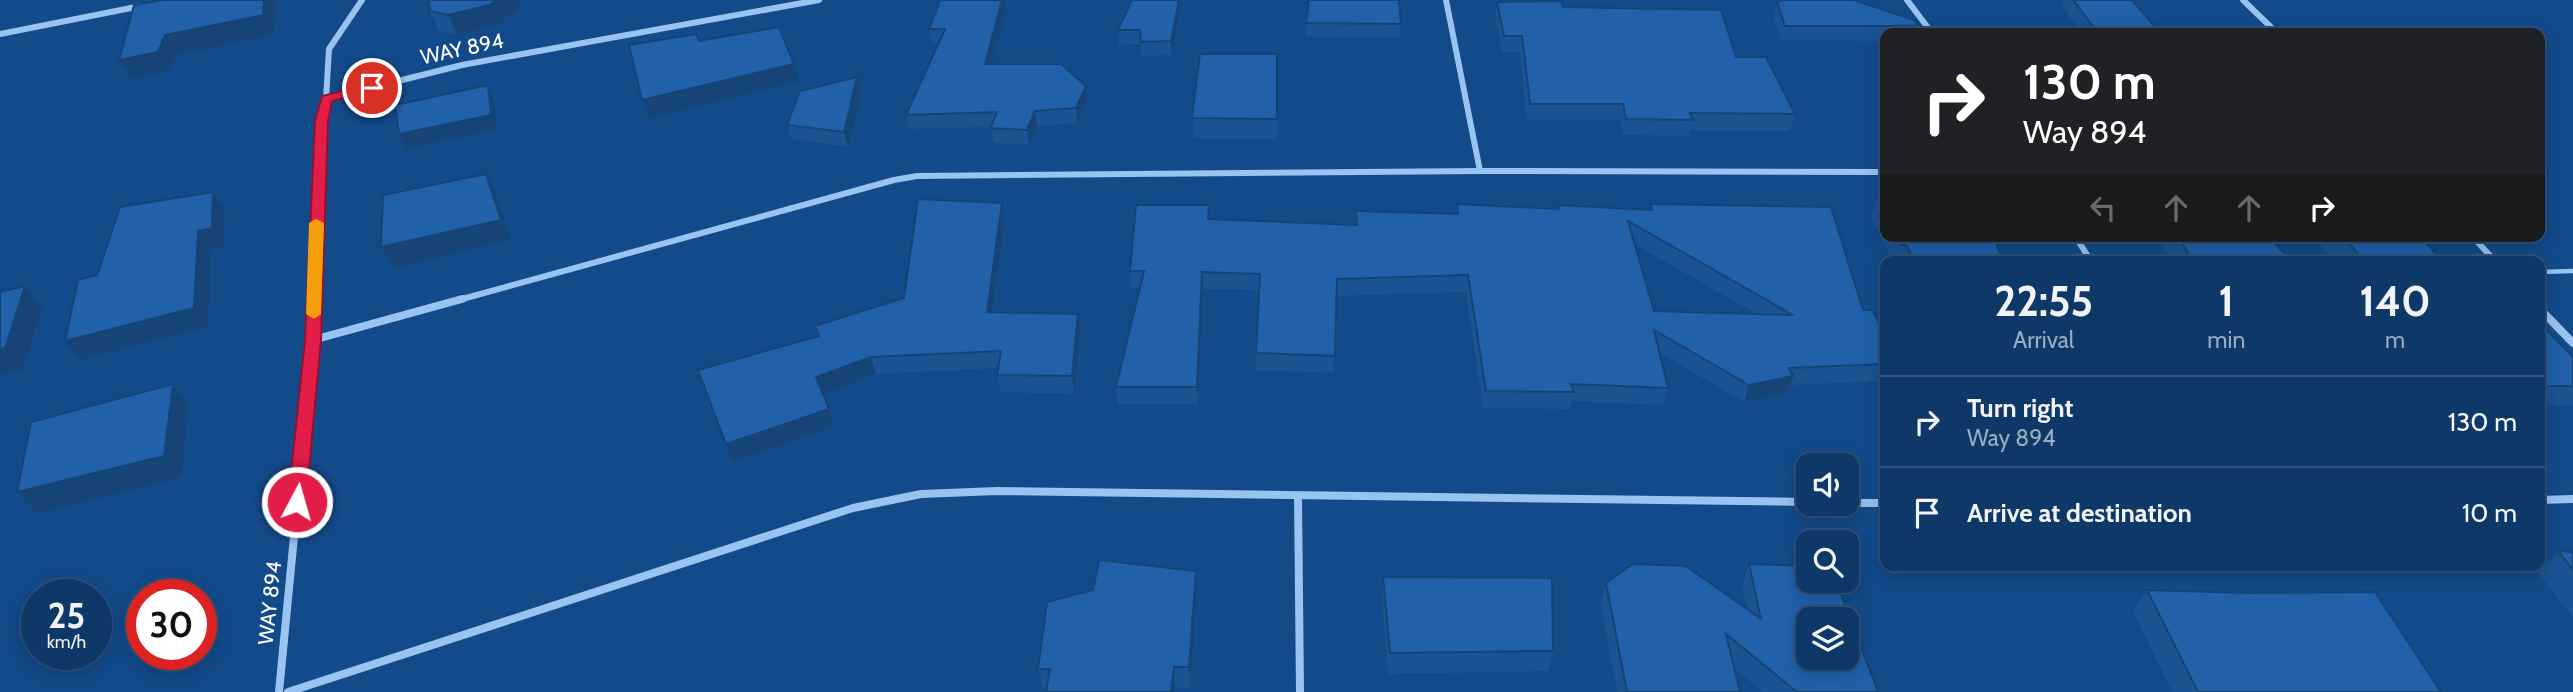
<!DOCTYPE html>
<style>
body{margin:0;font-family:Cabin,sans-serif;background:#1c4371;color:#f1f3f6;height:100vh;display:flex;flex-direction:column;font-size:26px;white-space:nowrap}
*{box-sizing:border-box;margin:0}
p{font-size:23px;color:#9bacc0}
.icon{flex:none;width:38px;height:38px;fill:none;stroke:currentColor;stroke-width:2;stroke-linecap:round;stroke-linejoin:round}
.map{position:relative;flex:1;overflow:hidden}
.details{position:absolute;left:1880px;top:256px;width:665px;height:315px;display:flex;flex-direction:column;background:#0e3868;border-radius:14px;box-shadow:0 4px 18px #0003,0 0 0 2px #2e527c}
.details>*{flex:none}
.banner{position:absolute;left:1880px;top:28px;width:665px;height:214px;border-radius:14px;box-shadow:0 4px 18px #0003,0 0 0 2px #2e527c;background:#202124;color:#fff;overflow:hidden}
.buttons{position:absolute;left:1796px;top:453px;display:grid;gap:14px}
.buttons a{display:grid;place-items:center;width:63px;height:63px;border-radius:14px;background:#0e3868;box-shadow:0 4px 18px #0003,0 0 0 2px #2e527c;font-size:35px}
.speed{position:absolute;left:21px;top:579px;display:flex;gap:14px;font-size:35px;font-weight:700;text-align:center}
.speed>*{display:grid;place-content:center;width:91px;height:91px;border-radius:50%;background:#0e3868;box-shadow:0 4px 18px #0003,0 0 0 2px #2e527c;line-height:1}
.speed small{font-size:18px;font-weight:400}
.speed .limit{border:10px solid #d22;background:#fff;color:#111}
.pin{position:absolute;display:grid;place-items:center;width:60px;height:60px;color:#fff;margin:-30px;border:4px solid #fff;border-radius:50%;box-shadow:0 2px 7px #0007}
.me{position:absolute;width:77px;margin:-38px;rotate:6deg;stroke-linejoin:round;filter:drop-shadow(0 0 5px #0008)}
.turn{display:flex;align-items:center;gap:24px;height:147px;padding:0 28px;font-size:32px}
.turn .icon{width:91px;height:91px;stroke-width:2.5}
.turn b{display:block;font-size:49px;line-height:60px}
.lanes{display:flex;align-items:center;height:66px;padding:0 28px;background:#0003;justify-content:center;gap:35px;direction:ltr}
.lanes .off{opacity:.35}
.eta{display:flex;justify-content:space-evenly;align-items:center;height:119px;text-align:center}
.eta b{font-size:42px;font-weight:700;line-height:49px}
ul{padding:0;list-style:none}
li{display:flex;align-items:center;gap:21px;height:91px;padding:0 28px;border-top:2px solid #2e527c}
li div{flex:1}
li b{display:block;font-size:26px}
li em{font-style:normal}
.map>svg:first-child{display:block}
</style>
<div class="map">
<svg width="2573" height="692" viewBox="0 0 2573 692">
<rect width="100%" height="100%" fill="#134a8a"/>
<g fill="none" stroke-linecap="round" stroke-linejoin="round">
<path stroke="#99c3f0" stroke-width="4.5" d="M 2539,272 L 2573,271"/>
<g stroke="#99c3f0" stroke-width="6">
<path d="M 1446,0 L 1480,171"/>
<path d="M 1907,0 L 1932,33"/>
<path d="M 2243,0 L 2277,33"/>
<path d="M 0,34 L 141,6"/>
<path d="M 326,99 L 329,49 L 362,0"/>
<path d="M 2075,236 L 2091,261"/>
<path d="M 2472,236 L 2495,261"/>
<path d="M 314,301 L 319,149 L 326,99 L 462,65 L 819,0"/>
<path d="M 455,301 L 894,180 L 917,176 L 1480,171 L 1885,172"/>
</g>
<g stroke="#99c3f0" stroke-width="8">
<path d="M 2539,308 L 2573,343"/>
<path d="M 313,340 L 462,299"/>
<path d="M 1298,496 L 1300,692"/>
<path d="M 2539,500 L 2573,499"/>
<path d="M 1846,503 L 1885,503"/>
<path d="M 279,692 L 313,340 L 314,299"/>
<path d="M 288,692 L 853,508 L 921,494 L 997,491 L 1808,502"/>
</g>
</g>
<g fill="#1c5392" fill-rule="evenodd">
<path d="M 940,0 L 1004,0 L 1006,9 L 991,64 L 1087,101 L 1077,123 L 1037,126 L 1029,145 L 993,143 L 991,127 L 909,129 L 906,115 L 939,43 L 932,43 L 929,29 Z"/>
<path d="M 1132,0 L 1179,0 L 1180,10 L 1172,55 L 1142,56 L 1141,44 L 1119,45 L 1118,30 Z"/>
<path d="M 2065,0 L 2132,0 L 2160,33 L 2081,33 L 2062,6 Z"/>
<path d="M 1497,2 L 1563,7 L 1736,57 L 1795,114 L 1790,131 L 1690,130 L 1689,136 L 1623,135 L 1620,120 L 1527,120 L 1520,52 L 1502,52 L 1495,17 Z"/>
<path d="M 1777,3 L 1916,26 L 1914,33 L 1885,33 L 1885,41 L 1781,40 L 1773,17 Z"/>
<path d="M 520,6 L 498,25 L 457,34 L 439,31 L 430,11 Z"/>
<path d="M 1306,23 L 1401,24 L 1400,38 L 1306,37 Z"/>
<path d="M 1277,54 L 1277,139 L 1194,138 L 1192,118 Z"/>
<path d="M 861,92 L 848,147 L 791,139 L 787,125 Z"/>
<path d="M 1878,198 L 1885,199 L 1885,236 L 1993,236 L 2002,258 L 2013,261 L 1893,261 L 1871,217 Z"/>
<path d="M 1457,204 L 1557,209 L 1557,205 L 1650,210 L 1651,204 L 1863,310 L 1885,334 L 1885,381 L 1790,385 L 1787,393 L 1744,402 L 1660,353 L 1668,388 L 1663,405 L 1572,401 L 1570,409 L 1483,408 L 1466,292 L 1336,296 L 1334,373 L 1256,370 L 1256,353 L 1259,290 L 1203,289 L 1198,404 L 1118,404 L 1116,387 L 1140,288 L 1131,287 L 1130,271 L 1209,219 L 1355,225 L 1356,211 L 1456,214 ZM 1634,244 L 1666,262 L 1757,314 L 1654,311 Z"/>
<path d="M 1005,220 L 993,312 L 1078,314 L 1080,332 L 1074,394 L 1001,392 L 997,375 L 998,368 L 876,374 L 823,394 L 834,426 L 733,462 L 818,336 L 815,326 L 904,298 Z"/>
<path d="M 2156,236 L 2269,236 L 2290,261 L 2171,261 Z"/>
<path d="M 2312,236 L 2420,236 L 2442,261 L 2335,261 Z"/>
<path d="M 2539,322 L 2573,357 L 2573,405 L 2539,405 Z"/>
<path d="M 2558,551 L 2573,552 L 2573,618 L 2538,572 Z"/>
<path d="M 1749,564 L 1878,692 L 1763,692 L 1734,668 L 1740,692 L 1617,692 L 1601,604 L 1606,583 L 1747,609 L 1742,585 Z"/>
<path d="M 1196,571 L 1197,592 L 1190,688 L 1042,689 L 1038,669 L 1093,590 Z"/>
<path d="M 1383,577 L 1553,651 L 1549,671 L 1388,674 L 1382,598 Z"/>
<path d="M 2147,590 L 2441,692 L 2172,692 L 2133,611 Z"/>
</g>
<g fill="#164477">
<path d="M 264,0 L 275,0 L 276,2 L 274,34 L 177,55 L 170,71 L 132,79 L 119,60 L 165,35 Z"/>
<path d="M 496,0 L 518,0 L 520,6 L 498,25 L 457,34 L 448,15 Z"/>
<path d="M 1002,0 L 1004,0 L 1006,9 L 988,78 L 985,64 Z"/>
<path d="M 1179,0 L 1180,10 L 1172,55 L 1171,41 Z"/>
<path d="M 794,64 L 799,81 L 648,118 L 642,100 Z"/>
<path d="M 857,77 L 861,92 L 848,147 L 844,132 Z"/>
<path d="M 488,85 L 494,100 L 497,129 L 407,149 L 399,134 Z"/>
<path d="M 1086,86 L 1087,101 L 1077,123 L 1076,108 Z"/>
<path d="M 1035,111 L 1037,126 L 1029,145 L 1027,130 Z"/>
<path d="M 486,174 L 496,194 L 511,240 L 393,268 L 381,247 Z"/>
<path d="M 213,192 L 225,210 L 224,247 L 211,250 L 208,327 L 80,360 L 65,341 L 198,231 Z"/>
<path d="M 1002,203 L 1005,220 L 990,330 L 987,312 Z"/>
<path d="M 1202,272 L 1203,289 L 1198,404 L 1197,387 Z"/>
<path d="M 25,286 L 42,308 L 23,369 L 0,375 L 0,349 Z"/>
<path d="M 1078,314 L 1080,332 L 1074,394 L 1072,376 Z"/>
<path d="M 871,357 L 876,374 L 821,395 L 816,377 Z"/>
<path d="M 1793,376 L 1787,393 L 1744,402 L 1749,385 Z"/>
<path d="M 173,384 L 189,406 L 181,477 L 37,513 L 17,492 Z"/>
<path d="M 829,409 L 834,426 L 733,462 L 726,444 Z"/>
<path d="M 1196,571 L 1197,592 L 1190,688 L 1189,667 Z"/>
<path d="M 1174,667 L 1175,692 L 1171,692 Z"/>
</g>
<g fill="#2061aa" stroke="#164477" stroke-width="2" fill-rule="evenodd">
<path d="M 162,0 L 264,0 L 263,15 L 165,35 L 158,52 L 119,60 L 134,5 Z"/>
<path d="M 429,0 L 496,0 L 490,5 L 448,15 L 430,11 Z"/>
<path d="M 940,0 L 1002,0 L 985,64 L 1061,64 L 1086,86 L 1076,108 L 1035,111 L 1027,130 L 990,128 L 997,112 L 906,115 L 945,29 L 929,29 Z"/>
<path d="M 1132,0 L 1179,0 L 1171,41 L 1141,42 L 1140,30 L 1118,30 Z"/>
<path d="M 1309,0 L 1399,0 L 1401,24 L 1306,23 Z"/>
<path d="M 1782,0 L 1854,0 L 1917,21 L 1916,26 L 1785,26 L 1777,3 Z"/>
<path d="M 2073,0 L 2132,0 L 2160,33 L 2098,33 Z"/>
<path d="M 1561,1 L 1563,7 L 1721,10 L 1736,57 L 1766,57 L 1795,114 L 1690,113 L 1693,120 L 1626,119 L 1623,104 L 1530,104 L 1522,36 L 1504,36 L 1497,2 Z"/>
<path d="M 779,27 L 794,64 L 642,100 L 629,45 L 696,34 L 699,41 Z"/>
<path d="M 1200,54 L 1277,54 L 1277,119 L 1192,118 Z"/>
<path d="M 857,77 L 844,132 L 787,125 L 800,91 Z"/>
<path d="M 488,85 L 491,115 L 399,134 L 395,105 Z"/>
<path d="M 486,174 L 501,220 L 381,247 L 383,195 Z"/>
<path d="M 213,192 L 212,228 L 198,231 L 194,308 L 65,341 L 78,280 L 97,275 L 120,207 Z"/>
<path d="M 1878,198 L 1885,199 L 1885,212 Z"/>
<path d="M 918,199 L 1002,203 L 987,312 L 1078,314 L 1072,376 L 997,375 L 1001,351 L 871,357 L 816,377 L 829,409 L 726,444 L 698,370 L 819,336 L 815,326 L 904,298 Z"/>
<path d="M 1457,204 L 1559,209 L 1557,205 L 1652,210 L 1651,204 L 1831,207 L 1863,310 L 1872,310 L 1885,334 L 1885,364 L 1789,368 L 1793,376 L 1749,385 L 1654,330 L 1668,388 L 1571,384 L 1574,392 L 1486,391 L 1468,275 L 1337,279 L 1335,356 L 1256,353 L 1260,274 L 1202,272 L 1197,387 L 1116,387 L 1144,271 L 1130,271 L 1136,205 L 1209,205 L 1208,219 L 1357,225 L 1356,211 L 1458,214 ZM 1628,221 L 1793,315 L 1654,311 Z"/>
<path d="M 1897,236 L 1993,236 L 2002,258 L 2012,258 L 2013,261 L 1914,261 L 1907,246 L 1902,245 Z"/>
<path d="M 2178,236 L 2269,236 L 2290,261 L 2193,261 Z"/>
<path d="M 2342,236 L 2420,236 L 2442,261 L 2365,261 Z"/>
<path d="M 25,286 L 5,348 L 0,349 L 0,292 Z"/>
<path d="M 2539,322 L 2573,357 L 2573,386 L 2539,386 Z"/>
<path d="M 173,384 L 164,456 L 17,492 L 31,422 Z"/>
<path d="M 2558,551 L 2573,552 L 2573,570 Z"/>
<path d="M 1099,560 L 1196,571 L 1189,667 L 1174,667 L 1171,692 L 1046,692 L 1050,669 L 1038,669 L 1047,602 L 1093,590 Z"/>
<path d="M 1633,564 L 1686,566 L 1761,619 L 1749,564 L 1808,566 L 1808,581 L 1836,581 L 1878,692 L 1797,692 L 1726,634 L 1740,692 L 1627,692 L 1606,583 ZM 1808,620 L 1846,620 L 1846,658 L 1808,658 Z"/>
<path d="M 1383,577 L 1552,578 L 1553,651 L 1390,653 Z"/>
<path d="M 2147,590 L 2246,593 L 2375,592 L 2441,692 L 2198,692 Z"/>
</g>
<path fill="#e11d48" stroke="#92132f" stroke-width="2" d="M 372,84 L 376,85 L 376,90 L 332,101 L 328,121 L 321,340 L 306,502 L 303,507 L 291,507 L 288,502 L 305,340 L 315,121 L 322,96 Z"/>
<path fill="#f59e0b" d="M 316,219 L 324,223 L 321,314 L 314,319 L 306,314 L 309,223 Z"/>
<g text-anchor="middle" stroke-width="7" stroke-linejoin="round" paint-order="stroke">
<g font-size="21" fill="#fff" stroke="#134a8a">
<text transform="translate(462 49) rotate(-12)" y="7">WAY 894</text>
<text transform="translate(270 603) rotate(-84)" y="7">WAY 894</text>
</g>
</g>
</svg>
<div class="buttons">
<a><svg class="icon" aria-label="sound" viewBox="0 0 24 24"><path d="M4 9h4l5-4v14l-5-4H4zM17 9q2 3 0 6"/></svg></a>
<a><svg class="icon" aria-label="search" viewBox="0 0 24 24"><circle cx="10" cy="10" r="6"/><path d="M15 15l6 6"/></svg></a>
<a><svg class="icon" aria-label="layers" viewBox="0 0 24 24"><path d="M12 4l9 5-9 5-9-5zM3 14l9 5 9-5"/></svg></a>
</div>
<div class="speed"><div>25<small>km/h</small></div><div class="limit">30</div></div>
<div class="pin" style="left:372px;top:88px;background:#d93025"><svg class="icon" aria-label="arrive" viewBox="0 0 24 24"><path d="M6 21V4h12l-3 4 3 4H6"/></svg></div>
<svg class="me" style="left:297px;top:502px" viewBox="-20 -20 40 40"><circle r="17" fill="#e11d48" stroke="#fff" stroke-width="3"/><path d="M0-11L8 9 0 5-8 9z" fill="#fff"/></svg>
<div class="banner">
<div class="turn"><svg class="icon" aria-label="right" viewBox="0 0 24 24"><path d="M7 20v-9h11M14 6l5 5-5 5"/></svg><div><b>130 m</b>Way 894</div></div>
<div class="lanes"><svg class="icon off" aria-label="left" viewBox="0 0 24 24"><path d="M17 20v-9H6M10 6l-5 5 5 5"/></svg><svg class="icon off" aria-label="ahead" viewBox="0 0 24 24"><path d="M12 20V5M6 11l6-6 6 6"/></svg><svg class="icon off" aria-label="ahead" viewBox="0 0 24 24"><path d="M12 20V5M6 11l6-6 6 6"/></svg><svg class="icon" aria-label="right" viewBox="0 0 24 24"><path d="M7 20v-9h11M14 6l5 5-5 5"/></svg></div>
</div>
<section class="details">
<div class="eta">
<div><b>22:55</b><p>Arrival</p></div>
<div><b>1</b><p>min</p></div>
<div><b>140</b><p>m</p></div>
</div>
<ul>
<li><svg class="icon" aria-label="right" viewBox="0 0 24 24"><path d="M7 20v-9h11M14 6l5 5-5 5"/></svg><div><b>Turn right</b><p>Way 894</p></div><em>130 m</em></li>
<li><svg class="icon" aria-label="arrive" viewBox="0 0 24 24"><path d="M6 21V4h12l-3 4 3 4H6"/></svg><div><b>Arrive at destination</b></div><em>10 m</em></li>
</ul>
</section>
</div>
